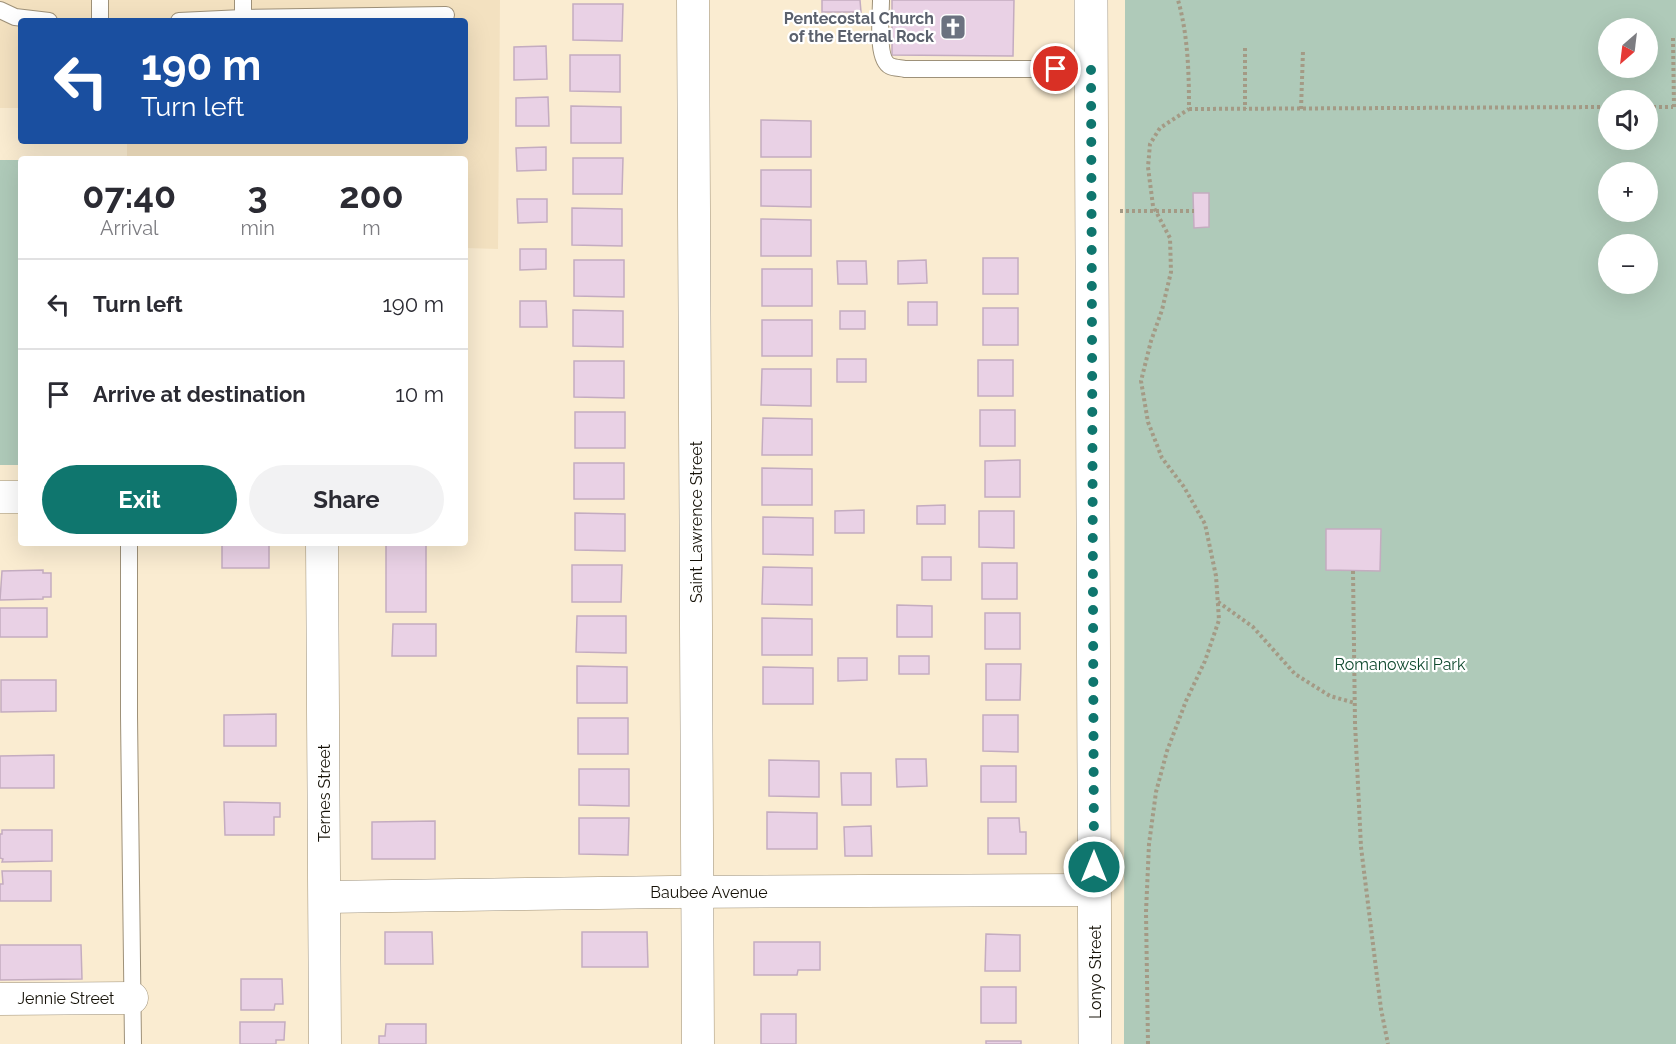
<!DOCTYPE html>
<meta charset="utf-8">
<style>
body{margin:0;font-family:Raleway,sans-serif;background:#f2f2f3;color:#2b2b33;height:100vh;display:flex;flex-direction:column;font-size:22px;white-space:nowrap}
*{box-sizing:border-box;margin:0}
p{font-size:20px;color:#7c7c81}
.icon{flex:none;width:33px;height:33px;fill:none;stroke:currentColor;stroke-width:2;stroke-linecap:round;stroke-linejoin:round}
.map{position:relative;flex:1;overflow:hidden}
.panel{position:absolute;left:18px;top:156px;width:450px;height:390px;display:flex;flex-direction:column;background:#fff;border-radius:6px;box-shadow:0 6px 24px #0002}
.panel>*{flex:none}
.hud{position:absolute;left:18px;top:18px;width:450px;height:126px;border-radius:6px;box-shadow:0 6px 24px #0002;background:#1a4fa0;color:#fff;overflow:hidden}
.needle{width:39px;rotate:208deg}
.tools{position:absolute;left:1598px;top:18px;display:grid;gap:12px}
.tools a{display:grid;place-items:center;width:60px;height:60px;border-radius:50%;background:#fff;box-shadow:0 6px 24px #0002;font-size:30px}
.pin{position:absolute;display:grid;place-items:center;width:51px;height:51px;color:#fff;margin:-26px;border:3px solid #fff;border-radius:50%;box-shadow:0 2px 6px #0007}
.me{position:absolute;width:66px;margin:-33px;rotate:0deg;stroke-linejoin:round;filter:drop-shadow(0 0 4px #0008)}
.turn{display:flex;align-items:center;gap:21px;height:126px;padding:0 24px;font-size:27px}
.turn .icon{width:78px;height:78px;stroke-width:2.5}
.turn b{display:block;font-size:42px;line-height:51px}
.eta{display:flex;justify-content:space-evenly;align-items:center;height:102px;text-align:center}
.eta b{font-size:36px;font-weight:700;line-height:42px}
.button{display:flex;gap:12px;margin-top:auto;padding:12px 24px}
.button a{flex:1;height:69px;border-radius:36px;background:#0f766e;color:#fff;font-size:24px;font-weight:700;line-height:69px;text-align:center}
.button a+a{background:#f2f2f3;color:#2b2b33}
ul{padding:0;list-style:none}
li{display:flex;align-items:center;gap:18px;height:90px;padding:0 24px;border-top:2px solid #e1e1e2}
li div{flex:1}
li b{display:block;font-size:22px}
li em{font-style:normal}
.map>svg:first-child{display:block}
</style>
<div class="map">
<svg width="1676" height="1044" viewBox="0 0 1676 1044">
<rect width="100%" height="100%" fill="#faecd1"/>
<path fill="#f3e1c0" d="M 0,0 L 500,0 L 498,249 L 465,248 L 465,159 L 127,159 L 127,141 L 465,141 L 465,21 L 21,21 L 21,108 L 0,108 Z"/>
<g fill="#afcab9" fill-rule="evenodd">
<path d="M 1125,0 L 1676,0 L 1676,1044 L 1124,1044 ZM 1608,28 L 1647,28 L 1647,68 L 1608,68 ZM 1608,100 L 1647,100 L 1647,140 L 1608,140 ZM 1608,172 L 1647,172 L 1647,212 L 1608,212 ZM 1608,244 L 1647,244 L 1647,284 L 1608,284 Z"/>
<rect x="0" y="160" width="21" height="305"/>
</g>
<g fill="#e9d1e5" stroke="#c4acc0" stroke-width="1.5">
<path d="M 822,0 L 860,0 L 861,12 L 822,12 Z"/>
<path d="M 892,0 L 1014,0 L 1013,56 L 892,55 Z"/>
<path d="M 573,4 L 623,4 L 622,41 L 573,40 Z"/>
<path d="M 546,46 L 547,79 L 514,80 L 514,47 Z"/>
<path d="M 570,55 L 620,55 L 620,92 L 570,91 Z"/>
<path d="M 548,97 L 549,126 L 516,126 L 516,98 Z"/>
<path d="M 571,106 L 621,107 L 621,143 L 571,143 Z"/>
<path d="M 761,120 L 811,121 L 811,157 L 761,157 Z"/>
<path d="M 546,147 L 546,170 L 517,171 L 516,148 Z"/>
<path d="M 573,158 L 623,158 L 622,194 L 573,194 Z"/>
<path d="M 761,170 L 811,170 L 811,207 L 761,206 Z"/>
<path d="M 1193,193 L 1209,193 L 1209,227 L 1194,228 Z"/>
<path d="M 517,199 L 547,199 L 547,222 L 518,223 Z"/>
<path d="M 572,208 L 622,209 L 622,246 L 572,245 Z"/>
<path d="M 761,219 L 811,220 L 811,256 L 761,256 Z"/>
<path d="M 520,249 L 546,249 L 546,269 L 520,270 Z"/>
<rect x="983" y="258" width="35" height="36"/>
<path d="M 574,260 L 624,260 L 624,297 L 574,296 Z"/>
<path d="M 926,260 L 927,283 L 898,284 L 898,261 Z"/>
<path d="M 837,261 L 866,261 L 867,284 L 838,284 Z"/>
<rect x="762" y="269" width="50" height="37"/>
<path d="M 520,301 L 546,301 L 547,327 L 520,327 Z"/>
<rect x="908" y="302" width="29" height="23"/>
<rect x="983" y="308" width="35" height="37"/>
<path d="M 573,310 L 623,311 L 623,347 L 573,346 Z"/>
<rect x="840" y="311" width="25" height="18"/>
<rect x="762" y="320" width="50" height="36"/>
<rect x="837" y="359" width="29" height="23"/>
<rect x="978" y="360" width="35" height="36"/>
<path d="M 574,361 L 624,361 L 624,398 L 574,397 Z"/>
<path d="M 762,369 L 811,369 L 811,406 L 761,405 Z"/>
<rect x="980" y="410" width="35" height="36"/>
<rect x="575" y="412" width="50" height="36"/>
<path d="M 763,418 L 812,419 L 812,455 L 762,455 Z"/>
<path d="M 1020,460 L 1020,497 L 985,497 L 985,461 Z"/>
<rect x="574" y="463" width="50" height="36"/>
<path d="M 762,468 L 812,469 L 812,505 L 762,505 Z"/>
<path d="M 945,505 L 945,524 L 917,524 L 917,506 Z"/>
<path d="M 864,510 L 864,533 L 835,533 L 835,511 Z"/>
<path d="M 979,511 L 1014,511 L 1014,548 L 979,547 Z"/>
<path d="M 575,513 L 625,514 L 625,551 L 575,550 Z"/>
<path d="M 763,517 L 813,518 L 813,555 L 763,554 Z"/>
<path d="M 1326,529 L 1381,529 L 1380,571 L 1326,570 Z"/>
<rect x="222" y="543" width="47" height="25"/>
<rect x="386" y="543" width="40" height="69"/>
<rect x="922" y="557" width="29" height="23"/>
<rect x="982" y="563" width="35" height="36"/>
<path d="M 572,565 L 622,565 L 621,602 L 572,602 Z"/>
<path d="M 763,567 L 812,568 L 812,605 L 762,604 Z"/>
<path d="M 43,570 L 43,573 L 51,573 L 51,597 L 43,597 L 43,599 L 0,600 L 2,571 Z"/>
<path d="M 897,605 L 932,606 L 932,637 L 897,637 Z"/>
<rect x="0" y="608" width="47" height="29"/>
<rect x="985" y="613" width="35" height="36"/>
<path d="M 577,616 L 626,616 L 626,653 L 576,652 Z"/>
<path d="M 762,618 L 812,619 L 812,655 L 762,655 Z"/>
<path d="M 393,624 L 436,624 L 436,656 L 392,656 Z"/>
<rect x="899" y="656" width="30" height="18"/>
<path d="M 838,658 L 867,658 L 867,680 L 838,681 Z"/>
<path d="M 986,664 L 1021,664 L 1020,700 L 986,700 Z"/>
<path d="M 577,666 L 627,667 L 627,703 L 577,703 Z"/>
<path d="M 763,667 L 813,668 L 813,704 L 763,704 Z"/>
<path d="M 1,680 L 56,680 L 56,711 L 1,712 Z"/>
<path d="M 276,714 L 276,746 L 224,746 L 224,715 Z"/>
<path d="M 983,715 L 1018,715 L 1018,752 L 983,751 Z"/>
<rect x="578" y="718" width="50" height="36"/>
<path d="M 54,755 L 54,788 L 0,788 L 0,756 Z"/>
<path d="M 896,759 L 926,759 L 927,786 L 897,787 Z"/>
<path d="M 769,760 L 819,761 L 819,797 L 769,796 Z"/>
<rect x="981" y="766" width="35" height="36"/>
<path d="M 579,769 L 629,769 L 629,806 L 579,805 Z"/>
<path d="M 841,773 L 871,773 L 871,805 L 842,805 Z"/>
<path d="M 224,802 L 280,803 L 280,817 L 274,817 L 274,835 L 225,835 Z"/>
<path d="M 767,812 L 817,813 L 817,849 L 767,849 Z"/>
<path d="M 579,818 L 629,818 L 628,855 L 579,854 Z"/>
<path d="M 988,818 L 1019,818 L 1020,832 L 1026,832 L 1026,854 L 988,854 Z"/>
<path d="M 435,821 L 435,859 L 372,859 L 372,822 Z"/>
<path d="M 871,826 L 872,856 L 845,856 L 844,827 Z"/>
<path d="M 2,830 L 52,830 L 52,861 L 2,862 L 3,859 L 0,858 L 0,834 L 2,834 Z"/>
<path d="M 2,871 L 51,871 L 51,901 L 0,901 L 0,884 L 3,884 Z"/>
<path d="M 385,932 L 432,932 L 433,964 L 385,964 Z"/>
<path d="M 582,932 L 647,932 L 648,967 L 582,967 Z"/>
<path d="M 986,934 L 1020,935 L 1020,971 L 985,971 Z"/>
<path d="M 754,942 L 820,942 L 820,970 L 798,970 L 797,975 L 754,975 Z"/>
<path d="M 0,945 L 81,945 L 82,979 L 0,980 Z"/>
<path d="M 241,979 L 282,979 L 283,1004 L 275,1004 L 274,1010 L 241,1010 Z"/>
<rect x="981" y="987" width="35" height="36"/>
<rect x="761" y="1014" width="35" height="30"/>
<path d="M 240,1022 L 285,1022 L 284,1040 L 276,1040 L 276,1044 L 240,1044 Z"/>
<path d="M 386,1024 L 426,1024 L 426,1044 L 379,1044 L 379,1036 L 385,1036 Z"/>
<rect x="986" y="1041" width="35" height="3"/>
</g>
<g fill="none" stroke-linecap="round" stroke-linejoin="round">
<defs>
<g id="service">
<path d="M 100,0 L 100,21"/>
<path d="M 243,0 L 243,18 L 446,15"/>
<path d="M 881,0 C 881,15 876,59 890,66 C 894,68 901,68 905,69 L 1091,69"/>
<path d="M 0,10 L 15,17 L 49,21"/>
<path d="M 179,21 L 243,18"/>
<path d="M 129,543 L 129,716 L 133,1044"/>
</g>
<g id="minor">
<path d="M 693,0 L 698,1044"/>
<path d="M 0,497 L 21,497"/>
<path d="M 322,543 L 325,1044"/>
<path d="M 325,897 L 672,892 L 1094,890"/>
<path d="M 0,999 L 132,998"/>
</g>
<path id="tertiary" d="M 1091,0 L 1095,1044"/>
</defs>
<use href="#service" stroke="#9e9179" stroke-width="18"/>
<use href="#minor" stroke="#9e9179" stroke-width="33"/>
<use href="#tertiary" stroke="#9e9179" stroke-width="34"/>
<g stroke="#a49a85" stroke-width="4" stroke-dasharray="3 3" stroke-linecap="butt">
<path d="M 1673,38 L 1674,107"/>
<path d="M 1245,48 L 1245,109"/>
<path d="M 1647,107 L 1673,107"/>
<path d="M 1189,109 L 1608,107"/>
<path d="M 1301,109 L 1303,51"/>
<path d="M 1120,211 L 1194,211"/>
<path d="M 1353,571 L 1355,723 L 1361,847 L 1381,1009 L 1388,1044"/>
<path d="M 1218,602 L 1253,627 L 1295,674 L 1330,696 L 1355,703"/>
<path d="M 1148,1044 L 1146,912 L 1149,844 L 1156,792 L 1167,751 L 1186,701 L 1205,661 L 1219,620 L 1216,576 L 1205,524 L 1184,487 L 1162,458 L 1148,422 L 1141,381 L 1151,341 L 1162,310 L 1171,272 L 1170,238 L 1153,206 L 1148,167 L 1150,144 L 1160,128 L 1189,109 C 1189,73 1188,35 1178,0"/>
</g>
<use href="#service" stroke="#fff" stroke-width="16"/>
<use href="#minor" stroke="#fff" stroke-width="32"/>
<use href="#tertiary" stroke="#fff" stroke-width="33"/>
</g>
<g fill="none" stroke-linecap="round" stroke-linejoin="round">
<path stroke="#0f766e" stroke-width="10" stroke-dasharray="0 18" d="M 1056,69 L 1091,69 L 1094,867"/>
</g>
<defs>
<symbol id="church-square" viewBox="-11 -11 22 22"><rect x="-9" y="-9" width="18" height="18" rx="4" fill="#6b7280" stroke="#fff"/><path d="M-1.2-6h2.4v3.5h3.3v2.4h-3.3V6h-2.4V-.1h-3.3v-2.4h3.3Z" fill="#fff"/></symbol>
</defs>
<g fill-rule="evenodd">
<use href="#church-square" x="938" y="12" width="30" height="30"/>
</g>
<g text-anchor="middle" stroke-width="4.5" stroke-linejoin="round" paint-order="stroke">
<g font-size="16" font-weight="bold" fill="#5b616d" stroke="#fff" text-anchor="end">
<text x="934" y="24">Pentecostal Church<tspan x="934" dy="18">of the Eternal Rock</tspan></text>
</g>
<g font-size="16" fill="#161208" stroke="#fff">
<text transform="translate(696 522) rotate(-90)" y="6">Saint Lawrence Street</text>
<text transform="translate(324 793) rotate(-90)" y="6">Ternes Street</text>
<text x="709" y="898">Baubee Avenue</text>
<text transform="translate(1095 972) rotate(-90)" y="6">Lonyo Street</text>
<text x="66" y="1004">Jennie Street</text>
</g>
<g font-size="16" fill="#104a2f" stroke="#fff">
<text x="1400" y="670">Romanowski Park</text>
</g>
</g>
</svg>
<div class="tools">
<a><svg class="needle" viewBox="-14 -14 28 28"><path d="M0-13l5 13h-10z" fill="#e53935"/><path d="M0 13l5-13h-10z" fill="#7c7c81"/></svg></a>
<a><svg class="icon" aria-label="sound" viewBox="0 0 24 24"><path d="M4 9h4l5-4v14l-5-4H4zM17 9q2 3 0 6"/></svg></a>
<a>+</a>
<a>−</a>
</div>
<div class="pin" style="left:1056px;top:69px;background:#d93025"><svg class="icon" aria-label="arrive" viewBox="0 0 24 24"><path d="M6 21V4h12l-3 4 3 4H6"/></svg></div>
<svg class="me" style="left:1094px;top:867px" viewBox="-20 -20 40 40"><circle r="17" fill="#0f766e" stroke="#fff" stroke-width="3"/><path d="M0-11L8 9 0 5-8 9z" fill="#fff"/></svg>
<div class="hud">
<div class="turn"><svg class="icon" aria-label="left" viewBox="0 0 24 24"><path d="M17 20v-9H6M10 6l-5 5 5 5"/></svg><div><b>190 m</b>Turn left</div></div>
</div>
<section class="panel">
<div class="eta">
<div><b>07:40</b><p>Arrival</p></div>
<div><b>3</b><p>min</p></div>
<div><b>200</b><p>m</p></div>
</div>
<ul>
<li><svg class="icon" aria-label="left" viewBox="0 0 24 24"><path d="M17 20v-9H6M10 6l-5 5 5 5"/></svg><div><b>Turn left</b></div><em>190 m</em></li>
<li><svg class="icon" aria-label="arrive" viewBox="0 0 24 24"><path d="M6 21V4h12l-3 4 3 4H6"/></svg><div><b>Arrive at destination</b></div><em>10 m</em></li>
</ul>
<div class="button"><a>Exit</a><a>Share</a></div>
</section>
</div>
